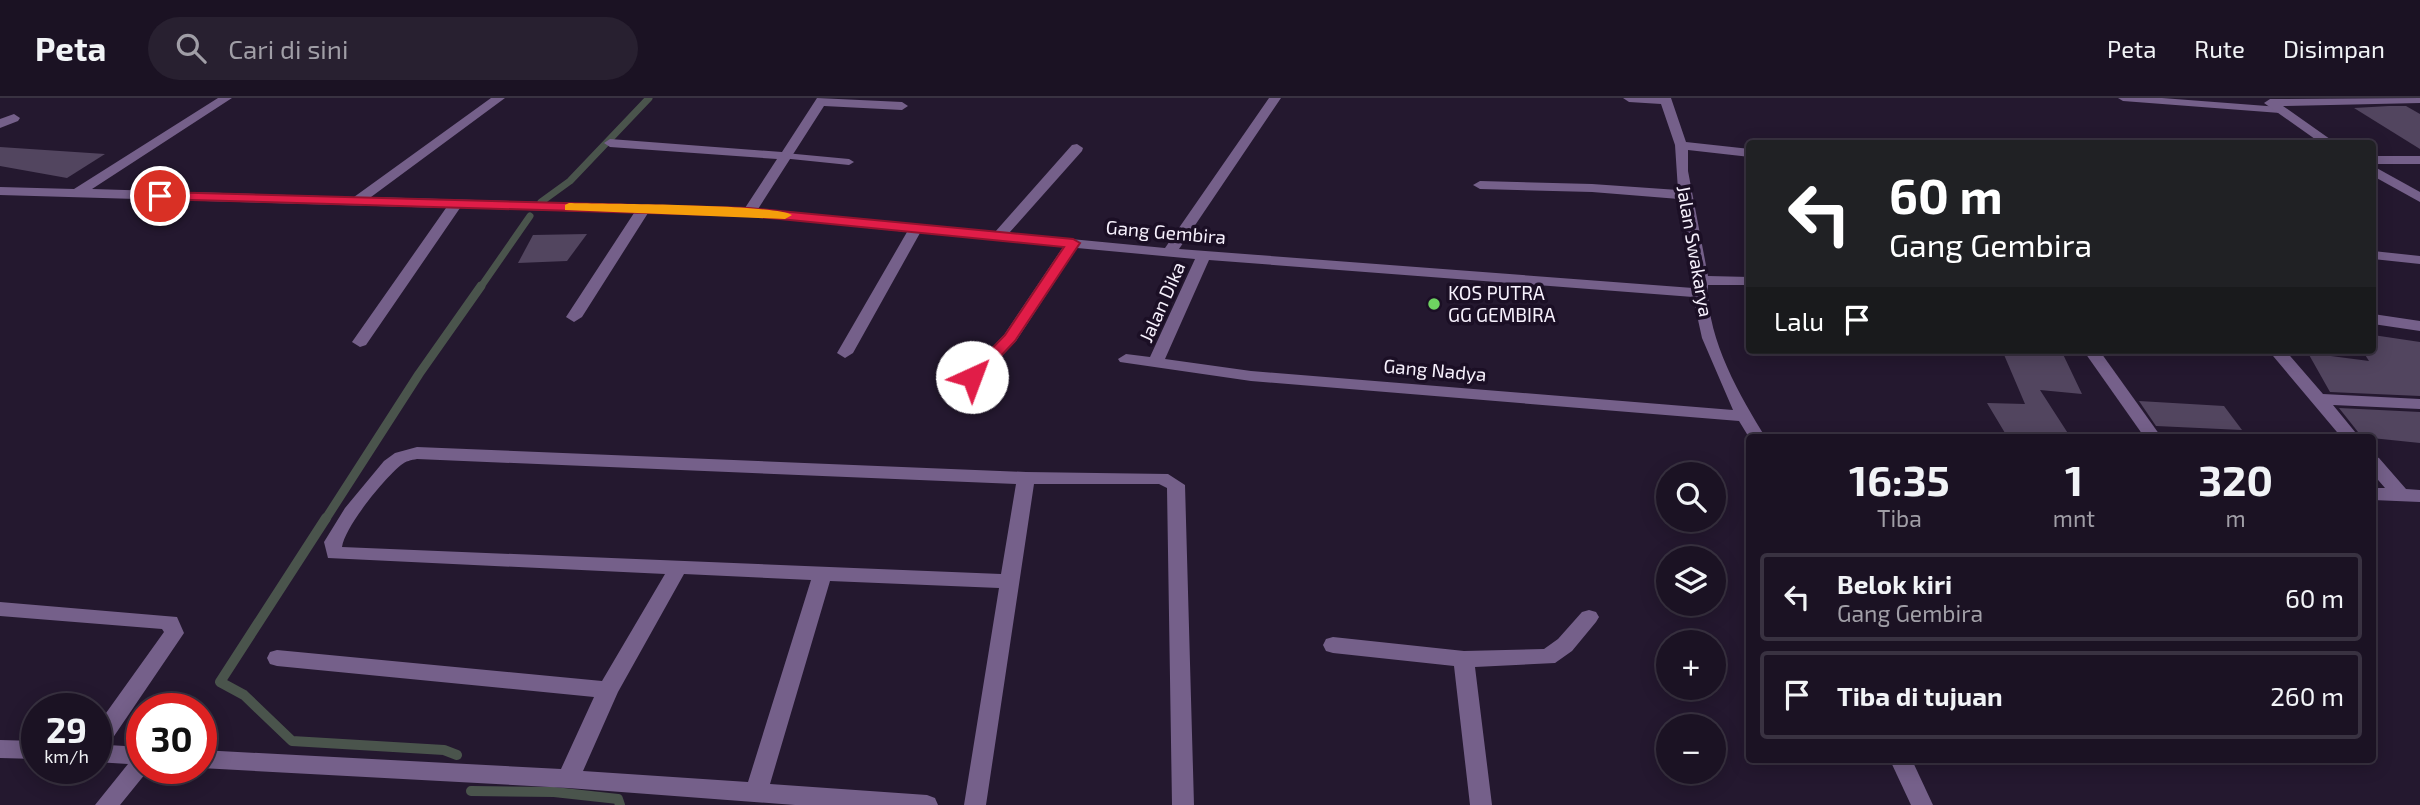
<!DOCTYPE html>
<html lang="id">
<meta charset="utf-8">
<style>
body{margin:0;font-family:"Exo 2",sans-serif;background:#282030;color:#f1f3f6;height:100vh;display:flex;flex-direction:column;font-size:26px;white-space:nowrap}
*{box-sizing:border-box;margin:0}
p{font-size:23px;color:#a09ea6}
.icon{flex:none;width:38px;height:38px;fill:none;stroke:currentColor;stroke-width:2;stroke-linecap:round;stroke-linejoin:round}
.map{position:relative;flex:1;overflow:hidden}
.sheet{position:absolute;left:1746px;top:336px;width:630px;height:329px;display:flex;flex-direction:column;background:#1b1223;border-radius:7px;box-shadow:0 4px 18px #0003,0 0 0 2px #393241}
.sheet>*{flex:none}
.top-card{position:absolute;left:1746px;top:42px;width:630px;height:214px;border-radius:7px;box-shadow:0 4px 18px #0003,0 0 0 2px #393241;background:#202124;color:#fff;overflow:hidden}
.fabs{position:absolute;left:1656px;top:364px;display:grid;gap:14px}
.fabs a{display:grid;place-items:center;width:70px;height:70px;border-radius:50%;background:#1b1223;box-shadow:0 4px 18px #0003,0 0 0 2px #393241;font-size:35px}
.speed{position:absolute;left:21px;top:595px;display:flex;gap:14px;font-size:35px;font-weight:700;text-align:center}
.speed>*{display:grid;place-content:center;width:91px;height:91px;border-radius:50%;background:#1b1223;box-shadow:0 4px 18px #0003,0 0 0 2px #393241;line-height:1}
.speed small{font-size:18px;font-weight:400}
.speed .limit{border:10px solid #d22;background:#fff;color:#111}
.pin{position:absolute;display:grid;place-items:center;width:60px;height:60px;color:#fff;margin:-30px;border:4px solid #fff;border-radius:50%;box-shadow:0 2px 7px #0007}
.me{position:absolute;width:77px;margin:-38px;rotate:43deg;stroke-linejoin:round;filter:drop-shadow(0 0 5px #0008)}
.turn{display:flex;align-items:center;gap:24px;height:147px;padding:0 28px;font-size:32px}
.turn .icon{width:91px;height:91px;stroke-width:2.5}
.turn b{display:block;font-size:49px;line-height:60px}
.then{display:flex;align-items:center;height:66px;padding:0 28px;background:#0003;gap:14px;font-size:26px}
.eta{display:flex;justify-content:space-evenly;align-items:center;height:119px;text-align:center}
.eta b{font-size:42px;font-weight:700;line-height:49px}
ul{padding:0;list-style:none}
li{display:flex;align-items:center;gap:21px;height:88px;margin:0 14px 10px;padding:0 14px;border:4px solid #393241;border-radius:7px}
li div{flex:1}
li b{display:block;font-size:26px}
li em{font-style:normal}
header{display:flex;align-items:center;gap:42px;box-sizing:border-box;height:98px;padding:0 35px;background:#1b1223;border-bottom:2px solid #393241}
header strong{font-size:33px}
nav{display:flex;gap:38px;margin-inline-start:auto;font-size:24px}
.search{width:490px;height:63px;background:#282030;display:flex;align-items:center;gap:18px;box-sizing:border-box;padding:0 24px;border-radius:38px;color:#a09ea6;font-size:26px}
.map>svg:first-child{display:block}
</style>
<header>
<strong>Peta</strong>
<div class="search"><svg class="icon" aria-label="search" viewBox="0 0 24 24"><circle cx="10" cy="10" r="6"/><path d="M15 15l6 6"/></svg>Cari di sini</div>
<nav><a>Peta</a><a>Rute</a><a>Disimpan</a></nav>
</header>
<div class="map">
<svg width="2420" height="707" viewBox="0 0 2420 707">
<rect width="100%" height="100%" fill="#24182f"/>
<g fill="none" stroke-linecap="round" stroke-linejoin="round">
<g stroke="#4a544c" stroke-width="7">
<path d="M 541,104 L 570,83 L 649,0"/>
<path d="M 480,190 L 530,118"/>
</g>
<path stroke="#4a544c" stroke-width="9" d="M 325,422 L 419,276 L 481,188"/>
<g stroke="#4a544c" stroke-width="10">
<path d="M 326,420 L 220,584 L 244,597 L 292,643 L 444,652 L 457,657"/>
<path d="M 471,693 L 554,694 L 618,701 L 620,707"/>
</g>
</g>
<g fill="#52455f">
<path d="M 2389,8 L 2406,8 L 2420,16 L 2420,51 L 2354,10 Z"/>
<path d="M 0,49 L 105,56 L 67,80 L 0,68 Z"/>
<path d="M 587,136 L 567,163 L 518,165 L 533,137 Z"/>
<path d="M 2373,237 L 2420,244 L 2420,298 L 2330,294 L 2308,255 L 2369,263 L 2362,252 L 2373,252 Z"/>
<path d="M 2002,252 L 2061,252 L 2082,296 L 2040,292 L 2071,340 L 2008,340 L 1987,305 L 2025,306 Z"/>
<path d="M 2139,303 L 2224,308 L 2242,332 L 2156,328 Z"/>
<path d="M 2339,310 L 2420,314 L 2420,345 L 2362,339 Z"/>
</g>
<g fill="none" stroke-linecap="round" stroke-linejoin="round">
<g fill="#75608a" fill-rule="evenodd">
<path d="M 2118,0 L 2162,0 L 2280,9 L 2285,12 L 2280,15 L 2123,3 Z"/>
<path d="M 785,55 L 849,61 L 854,64 L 849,67 L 781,60 L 781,56 Z"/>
</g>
<g fill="#75608a" fill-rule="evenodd">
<path d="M 218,0 L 232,0 L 92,91 L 354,99 L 491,0 L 505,0 L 371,99 L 745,110 L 777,61 L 610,49 L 604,45 L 610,41 L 782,54 L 817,0 L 902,4 L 908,8 L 902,12 L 824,8 L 758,111 L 995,134 L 1072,47 L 1077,46 L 1083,50 L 1082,53 L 1009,135 L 1165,150 L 1269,0 L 1281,0 L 1179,151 L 1693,190 L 1679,101 L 1592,94 L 1480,91 L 1473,87 L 1480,83 L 1592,86 L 1678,92 L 1675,47 L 1661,6 L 1629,4 L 1623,0 L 1671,0 L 1686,44 L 1750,51 L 1750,59 L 1688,52 L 1688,73 L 1708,178 L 1750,179 L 1750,187 L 1708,187 C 1706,239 1739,297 1766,340 L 1750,341 L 1739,323 L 1251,283 L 1120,264 L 1118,261 L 1126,256 L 1150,259 L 1195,161 L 1077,150 L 1016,243 L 978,283 L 972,284 L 964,279 L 1004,237 L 1063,149 L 920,135 L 853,255 L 845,260 L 837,255 L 907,134 L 749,118 L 648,115 L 582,219 L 574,224 L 566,219 L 634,115 L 460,110 L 366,247 L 360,249 L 352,244 L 446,110 L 0,97 L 0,89 L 74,91 ZM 1209,162 L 1693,199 L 1702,240 L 1733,312 L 1251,273 L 1165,261 Z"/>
<path d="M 2420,0 L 2420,5 L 2283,8 L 2337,46 L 2322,46 L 2264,5 L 2270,1 Z"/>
<path d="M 14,16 L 20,20 L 18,23 L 0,30 L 0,21 Z"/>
<rect x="2373" y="58" width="47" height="8"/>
<path d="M 2373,68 L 2420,94 L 2420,104 L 2373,78 Z"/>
<path d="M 2373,153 L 2420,158 L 2420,166 L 2373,161 Z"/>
<path d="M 2373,216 L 2420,223 L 2420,233 L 2373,226 Z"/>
<path d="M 2083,252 L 2099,252 L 2162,340 L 2145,340 Z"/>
<path d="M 2268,252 L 2285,252 L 2323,296 L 2420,301 L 2420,311 L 2333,307 L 2360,340 L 2342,340 Z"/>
<path d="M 417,349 L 1026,374 L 1168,376 L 1185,387 L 1194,707 L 1172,707 L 1167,390 L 1159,386 L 1034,386 L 986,707 L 964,707 L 999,490 L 830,483 L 770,686 L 927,697 L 935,700 L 938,707 L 795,707 L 568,690 L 201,670 L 201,652 L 561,671 L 594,599 L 277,568 L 270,566 L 267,560 L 270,554 L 277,552 L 602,583 L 665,476 L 328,460 L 324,444 L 345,410 L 384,363 L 395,355 ZM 417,361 L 1016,386 L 1001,476 L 342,449 C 345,428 385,380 401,367 C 406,363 411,362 417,361 ZM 684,476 L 811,482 L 748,684 L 583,673 L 618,594 Z"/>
<path d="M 2373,358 L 2379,360 L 2406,391 L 2420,392 L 2420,404 L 2373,402 L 2373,390 L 2385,390 L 2373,376 Z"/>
<path d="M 0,504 L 177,519 L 184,535 L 108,647 L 142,649 L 142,670 L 150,670 L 120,707 L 95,707 L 128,666 L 96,664 L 96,629 L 164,534 L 162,531 L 0,518 Z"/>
<path d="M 1589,512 L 1596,514 L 1599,519 L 1596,524 L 1572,553 L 1555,565 L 1475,569 L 1492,707 L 1470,707 L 1454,568 L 1333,555 L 1326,553 L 1323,547 L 1326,541 L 1333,539 L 1464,553 L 1544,551 L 1558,541 L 1582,514 Z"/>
<path d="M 0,642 L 37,643 L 37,661 L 0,660 Z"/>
<path d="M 1890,662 L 1912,662 L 1933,707 L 1911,707 Z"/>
</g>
</g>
<path fill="#e11d48" stroke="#92132f" stroke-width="2" d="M 160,94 L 749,110 L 1073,141 L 1080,145 L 1015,243 L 977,283 L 972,284 L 964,279 L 967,276 L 1005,237 L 1064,149 L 749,118 L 156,101 L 156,96 Z"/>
<path fill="#f59e0b" d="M 569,105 C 601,106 777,106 792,117 L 785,121 L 565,112 L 565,107 Z"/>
<circle fill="#6ed361" stroke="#1b0f25" stroke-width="2.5" cx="1434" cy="206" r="7"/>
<g text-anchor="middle" stroke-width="7" stroke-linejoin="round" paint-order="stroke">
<g font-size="19" fill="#f7f1fd" stroke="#1b0f25">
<text transform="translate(1166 134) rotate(5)" y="7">Gang Gembira</text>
<text transform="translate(1695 153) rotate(80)" y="7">Jalan Swakarya</text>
<text transform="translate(1162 204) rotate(-66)" y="7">Jalan Dika</text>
<text transform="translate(1435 272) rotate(5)" y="7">Gang Nadya</text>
</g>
<g font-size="19" fill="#f7f1fd" stroke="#1b0f25" text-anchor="start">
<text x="1448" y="202">KOS PUTRA<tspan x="1448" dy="22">GG GEMBIRA</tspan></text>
</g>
</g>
</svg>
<div class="fabs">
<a><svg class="icon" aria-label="search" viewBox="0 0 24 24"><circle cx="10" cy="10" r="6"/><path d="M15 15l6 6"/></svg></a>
<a><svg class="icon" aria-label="layers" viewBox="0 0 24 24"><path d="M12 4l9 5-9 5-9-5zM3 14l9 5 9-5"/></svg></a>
<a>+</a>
<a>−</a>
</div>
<div class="speed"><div>29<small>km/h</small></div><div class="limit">30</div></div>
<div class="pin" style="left:160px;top:98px;background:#d93025"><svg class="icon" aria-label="arrive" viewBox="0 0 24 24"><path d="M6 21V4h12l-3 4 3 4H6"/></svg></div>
<svg class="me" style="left:972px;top:279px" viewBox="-20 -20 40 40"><circle r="19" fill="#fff"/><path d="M0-13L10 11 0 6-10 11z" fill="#e11d48"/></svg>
<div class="top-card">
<div class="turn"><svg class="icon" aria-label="left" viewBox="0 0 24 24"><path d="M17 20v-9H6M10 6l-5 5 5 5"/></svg><div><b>60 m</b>Gang Gembira</div></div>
<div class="then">Lalu<svg class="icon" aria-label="arrive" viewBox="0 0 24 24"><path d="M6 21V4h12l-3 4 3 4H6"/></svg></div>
</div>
<section class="sheet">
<div class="eta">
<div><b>16:35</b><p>Tiba</p></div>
<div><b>1</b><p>mnt</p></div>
<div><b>320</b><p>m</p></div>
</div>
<ul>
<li><svg class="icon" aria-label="left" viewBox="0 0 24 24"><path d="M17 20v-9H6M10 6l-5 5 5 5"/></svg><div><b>Belok kiri</b><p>Gang Gembira</p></div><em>60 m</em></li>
<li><svg class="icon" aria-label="arrive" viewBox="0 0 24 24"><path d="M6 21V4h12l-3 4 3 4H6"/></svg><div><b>Tiba di tujuan</b></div><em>260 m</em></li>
</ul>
</section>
</div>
